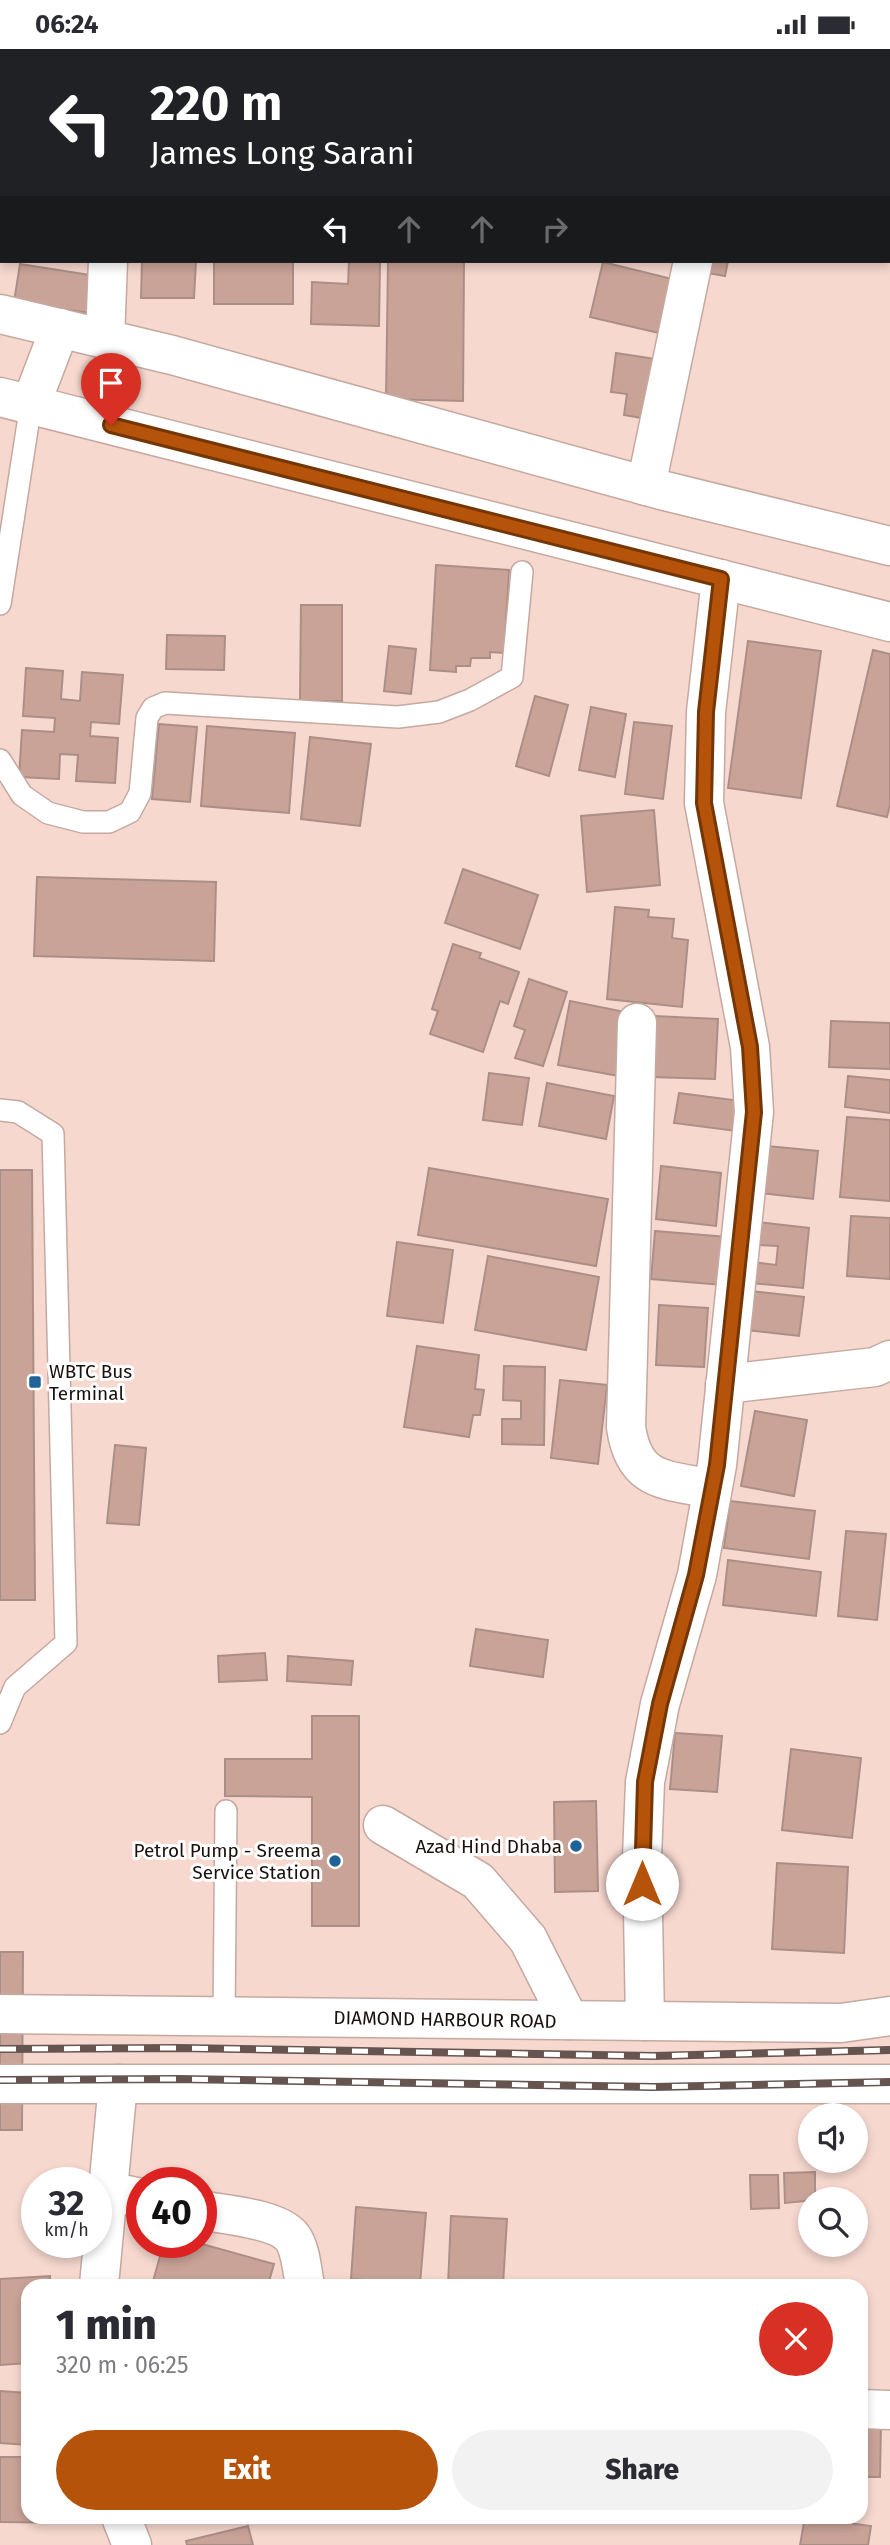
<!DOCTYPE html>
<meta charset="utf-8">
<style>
body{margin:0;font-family:"Fira Sans",sans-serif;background:#f2f2f3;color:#2b2b33;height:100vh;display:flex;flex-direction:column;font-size:26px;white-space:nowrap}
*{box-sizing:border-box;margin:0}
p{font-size:23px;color:#7c7c81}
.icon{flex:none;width:38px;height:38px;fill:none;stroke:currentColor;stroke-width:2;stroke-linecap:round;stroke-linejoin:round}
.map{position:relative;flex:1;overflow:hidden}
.panel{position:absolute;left:21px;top:2230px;width:847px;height:245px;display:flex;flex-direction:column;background:#fff;border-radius:21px;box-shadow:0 4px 10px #0003}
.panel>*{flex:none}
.guide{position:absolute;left:0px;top:0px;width:891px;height:214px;box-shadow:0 4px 10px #0003;background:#202124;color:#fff;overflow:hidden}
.fabs{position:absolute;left:798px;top:2054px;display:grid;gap:14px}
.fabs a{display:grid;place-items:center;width:70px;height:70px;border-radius:50%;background:#fff;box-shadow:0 4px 10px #0003;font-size:35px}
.speed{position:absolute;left:21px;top:2118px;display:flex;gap:14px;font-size:35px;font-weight:700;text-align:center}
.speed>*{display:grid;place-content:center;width:91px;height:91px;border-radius:50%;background:#fff;box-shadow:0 4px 10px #0003;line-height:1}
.speed small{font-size:18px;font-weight:400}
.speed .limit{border:10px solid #d22;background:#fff;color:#111}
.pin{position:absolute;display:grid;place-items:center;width:60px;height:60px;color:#fff;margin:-72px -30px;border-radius:50% 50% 50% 0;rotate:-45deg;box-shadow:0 0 7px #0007}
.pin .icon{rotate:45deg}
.me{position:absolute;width:77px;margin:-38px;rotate:0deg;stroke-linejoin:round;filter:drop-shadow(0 0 5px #0008)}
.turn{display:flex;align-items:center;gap:24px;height:147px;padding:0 35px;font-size:32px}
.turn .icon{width:91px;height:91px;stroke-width:2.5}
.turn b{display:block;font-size:49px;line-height:60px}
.lanes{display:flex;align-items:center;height:66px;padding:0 35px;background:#0003;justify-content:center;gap:35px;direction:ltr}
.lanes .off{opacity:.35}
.round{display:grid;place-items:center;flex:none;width:74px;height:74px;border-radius:37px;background:#f2f2f3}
.head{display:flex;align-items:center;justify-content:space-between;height:119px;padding:0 35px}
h1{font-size:42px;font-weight:800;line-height:52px}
.button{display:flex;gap:14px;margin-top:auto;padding:14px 35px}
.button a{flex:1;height:80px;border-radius:42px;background:#b45309;color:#fff;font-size:28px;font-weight:800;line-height:80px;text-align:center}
.button a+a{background:#f2f2f3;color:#2b2b33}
.status{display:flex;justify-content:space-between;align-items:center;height:49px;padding:0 35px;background:#fff;direction:ltr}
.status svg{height:19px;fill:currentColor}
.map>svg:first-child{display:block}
</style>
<div class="status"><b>06:24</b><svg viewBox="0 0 49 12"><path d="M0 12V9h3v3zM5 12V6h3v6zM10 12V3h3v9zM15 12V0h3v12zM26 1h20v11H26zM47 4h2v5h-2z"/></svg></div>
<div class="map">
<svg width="890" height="2496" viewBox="0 0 890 2496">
<rect width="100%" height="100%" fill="#f6d8cf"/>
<g fill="#caa398" stroke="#ab8f87" stroke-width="2">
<path d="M 142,212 L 196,212 L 194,249 L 141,249 Z"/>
<rect x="214" y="212" width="79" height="43"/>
<path d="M 349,212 L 380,212 L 379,277 L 311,275 L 312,233 L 348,235 Z"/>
<path d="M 388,212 L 464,212 L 463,352 L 386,350 Z"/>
<path d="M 704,212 L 728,212 L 725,227 L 702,223 Z"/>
<path d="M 603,213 L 672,230 L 659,284 L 590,268 Z"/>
<path d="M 20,215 L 97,227 L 91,264 L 14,253 Z"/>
<path d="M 616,304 L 656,310 L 647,370 L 624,366 L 627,345 L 611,343 Z"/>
<path d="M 436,516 L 509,521 L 504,604 L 490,603 L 490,609 L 471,609 L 470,617 L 456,617 L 456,623 L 430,621 Z"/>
<path d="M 301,556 L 342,556 L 342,652 L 300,652 Z"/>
<path d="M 167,586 L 225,587 L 224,621 L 166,620 Z"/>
<path d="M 748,592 L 821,602 L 801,749 L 728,739 Z"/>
<path d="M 389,597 L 416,600 L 411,645 L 384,642 Z"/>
<path d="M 873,601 L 890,605 L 890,756 L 887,768 L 837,757 Z"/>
<path d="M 26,619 L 63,622 L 61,650 L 80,652 L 82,623 L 123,626 L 119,675 L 91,673 L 90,687 L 118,689 L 115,734 L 76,732 L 78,706 L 60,705 L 59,730 L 19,728 L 22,681 L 54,683 L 55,669 L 23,667 Z"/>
<path d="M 535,647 L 568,656 L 549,727 L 516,717 Z"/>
<path d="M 591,658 L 626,665 L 615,728 L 579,721 Z"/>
<path d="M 634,673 L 672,677 L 663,750 L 625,745 Z"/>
<path d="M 159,675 L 197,678 L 190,753 L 152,750 Z"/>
<path d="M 207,677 L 295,684 L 289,764 L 201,757 Z"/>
<path d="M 310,688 L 371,695 L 360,777 L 301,770 Z"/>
<path d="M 654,761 L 660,836 L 587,843 L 581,767 Z"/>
<path d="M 463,820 L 538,846 L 520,900 L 445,874 Z"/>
<path d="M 37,828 L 216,833 L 214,912 L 34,907 Z"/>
<path d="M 615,858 L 649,861 L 648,868 L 674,870 L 672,889 L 688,891 L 682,958 L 607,950 Z"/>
<path d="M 453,895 L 481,904 L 479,909 L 519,923 L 508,955 L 500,952 L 483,1003 L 430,985 L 438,962 L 432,960 Z"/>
<path d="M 529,930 L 567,943 L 543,1017 L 515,1009 L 525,981 L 514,977 Z"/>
<path d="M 570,952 L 630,964 L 619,1027 L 558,1016 Z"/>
<path d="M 654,967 L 718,970 L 715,1030 L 651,1028 Z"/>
<path d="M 831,972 L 890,974 L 890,1020 L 829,1018 Z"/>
<path d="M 489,1024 L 529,1029 L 522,1076 L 483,1071 Z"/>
<path d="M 848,1027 L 890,1031 L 890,1064 L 845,1058 Z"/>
<path d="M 547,1034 L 614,1047 L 606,1090 L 539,1077 Z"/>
<path d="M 679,1044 L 741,1052 L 736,1082 L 674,1074 Z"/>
<path d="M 847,1068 L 890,1071 L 890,1152 L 840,1148 Z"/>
<path d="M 757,1096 L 818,1102 L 813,1150 L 752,1143 Z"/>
<path d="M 661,1117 L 721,1124 L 716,1177 L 656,1170 Z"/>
<path d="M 429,1119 L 608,1150 L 596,1217 L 418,1186 Z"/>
<path d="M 0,1121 L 32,1121 L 35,1551 L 0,1551 Z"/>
<path d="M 851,1167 L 890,1169 L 890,1230 L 847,1227 Z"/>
<path d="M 758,1173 L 809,1179 L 803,1239 L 752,1234 L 753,1213 L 776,1216 L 778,1197 L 756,1196 Z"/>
<path d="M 655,1182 L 727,1188 L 723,1236 L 651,1230 Z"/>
<path d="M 397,1193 L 453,1201 L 443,1274 L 387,1267 Z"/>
<path d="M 488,1207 L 599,1228 L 586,1301 L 475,1281 Z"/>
<path d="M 743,1241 L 804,1248 L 799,1287 L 738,1280 Z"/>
<path d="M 659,1256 L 708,1259 L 704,1318 L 656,1316 Z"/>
<path d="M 417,1297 L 479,1306 L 475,1340 L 484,1341 L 480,1366 L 473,1366 L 469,1388 L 404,1378 Z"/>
<path d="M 504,1317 L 545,1318 L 544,1396 L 502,1395 L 502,1370 L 521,1370 L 521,1352 L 503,1351 Z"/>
<path d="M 560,1331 L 607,1336 L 598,1415 L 551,1409 Z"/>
<path d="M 755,1362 L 807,1371 L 794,1447 L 741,1437 Z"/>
<path d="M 115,1396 L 146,1399 L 139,1476 L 107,1474 Z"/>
<path d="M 730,1452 L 815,1462 L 809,1510 L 724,1499 Z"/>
<path d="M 846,1482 L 886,1485 L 877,1571 L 838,1567 Z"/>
<path d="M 728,1511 L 821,1523 L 816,1567 L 723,1556 Z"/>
<path d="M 476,1580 L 548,1591 L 543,1628 L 470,1617 Z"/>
<path d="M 265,1604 L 267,1631 L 219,1633 L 218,1607 Z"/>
<path d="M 288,1607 L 353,1612 L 351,1636 L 287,1632 Z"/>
<path d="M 312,1667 L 359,1667 L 359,1877 L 312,1877 L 312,1748 L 225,1747 L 225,1710 L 312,1710 Z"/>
<path d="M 675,1684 L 722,1687 L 717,1743 L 670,1740 Z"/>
<path d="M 791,1700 L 861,1709 L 852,1789 L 782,1781 Z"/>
<path d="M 596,1752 L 598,1842 L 555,1843 L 554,1753 Z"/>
<path d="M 777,1814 L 848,1818 L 844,1904 L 772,1900 Z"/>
<path d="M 0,1903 L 23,1903 L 22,2081 L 0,2081 Z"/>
<path d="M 815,2123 L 815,2151 L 785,2154 L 784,2124 Z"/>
<path d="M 750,2126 L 778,2126 L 779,2159 L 751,2160 Z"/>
<path d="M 356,2158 L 426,2164 L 420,2235 L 351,2230 Z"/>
<path d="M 451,2167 L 507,2170 L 503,2236 L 448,2236 Z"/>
<path d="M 164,2193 L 195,2193 L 274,2215 L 268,2236 L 152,2236 Z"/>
<path d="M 50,2227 L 50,2236 L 28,2236 L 28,2314 L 0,2316 L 0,2230 Z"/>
<path d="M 0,2342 L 28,2344 L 28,2396 L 0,2394 Z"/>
<path d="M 861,2375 L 881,2375 L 880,2428 L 861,2428 Z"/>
<path d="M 0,2408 L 28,2408 L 28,2468 L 77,2468 L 77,2474 L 0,2473 Z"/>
<path d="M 805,2468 L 871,2477 L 868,2496 L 800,2496 Z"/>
<path d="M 248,2477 L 253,2496 L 187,2496 L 186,2492 Z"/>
</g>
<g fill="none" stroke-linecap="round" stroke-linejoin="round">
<defs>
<g id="lane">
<path d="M 0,555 L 31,355"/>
<path d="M 0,711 L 22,746 L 48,764 L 83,773 L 109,773 L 130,763 L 140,744 L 147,669 L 153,659 L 165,654 L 398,668 L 439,663 L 470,651 L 512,628 L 522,523"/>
<path d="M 0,1061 L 18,1063 L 53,1085 L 66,1594 L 15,1638 L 0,1674"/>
<path d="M 224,1967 L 226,1762"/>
</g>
<g id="street">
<path d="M 290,0 L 291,2"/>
<path d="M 731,0 L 737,2"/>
<path d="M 889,45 L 890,45"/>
<path d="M 105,290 L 108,212"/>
<path d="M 646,437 L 693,212"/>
<path d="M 637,974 L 626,1378 C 634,1434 665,1430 712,1440"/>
<path d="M 725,1335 L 875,1318 L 890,1311"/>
<path d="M 383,1776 L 478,1832 L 528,1890 L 569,1971"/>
<path d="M 108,2142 L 142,2149"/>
<path d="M 201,2161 C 224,2166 277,2169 292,2188 C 301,2200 302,2222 305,2236"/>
<path d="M 99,2236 L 118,2035"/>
<path d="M 861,2360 L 890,2361"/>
<path d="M 121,2468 L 132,2496"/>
</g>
<g id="secondary">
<path d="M 0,265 L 172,306 L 661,441 L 890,497"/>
<path d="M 0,348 L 890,573"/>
<path d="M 31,355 L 60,279"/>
<path d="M 645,1972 L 642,1808 L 645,1733 L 660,1655 L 697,1526 L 717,1416 L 754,1063 L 750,998 L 704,754 L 706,663 L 721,530"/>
</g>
<g id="highway">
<path d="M 0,1965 L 841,1974 L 890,1967"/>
<path d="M 0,2035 L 890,2035"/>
</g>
</defs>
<use href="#lane" stroke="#c5a9a0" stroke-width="24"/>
<use href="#street" stroke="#c5a9a0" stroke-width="41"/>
<use href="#secondary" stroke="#c5a9a0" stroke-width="41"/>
<use href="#highway" stroke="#c5a9a0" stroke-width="41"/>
<use href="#lane" stroke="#fff" stroke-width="21"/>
<use href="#street" stroke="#fff" stroke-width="38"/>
<use href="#secondary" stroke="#fff" stroke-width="38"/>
<use href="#highway" stroke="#fff" stroke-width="38"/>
<defs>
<g id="rail">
<path d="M 0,2000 L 178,1999 L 653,2007 L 890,2001"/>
<path d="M 0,2031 L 178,2030 L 653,2038 L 890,2033"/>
</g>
</defs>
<use href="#rail" stroke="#65544f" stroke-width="8"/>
<use href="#rail" stroke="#fff" stroke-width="5" stroke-dasharray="16" stroke-linecap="butt"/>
</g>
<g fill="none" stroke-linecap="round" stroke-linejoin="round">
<defs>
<path id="route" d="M 111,376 L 721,530 L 706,663 L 704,754 L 750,998 L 754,1063 L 717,1416 L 696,1526 L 660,1655 L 645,1733 L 642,1835"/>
</defs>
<use href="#route" stroke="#753606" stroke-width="18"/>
<use href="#route" stroke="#b45309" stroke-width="12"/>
</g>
<g fill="#1e6297" stroke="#fff" stroke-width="2.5">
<rect x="28" y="1326" width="14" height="14" rx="3.5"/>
<circle cx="576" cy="1797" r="7"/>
<circle cx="335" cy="1812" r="7"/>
</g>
<g text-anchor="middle" stroke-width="6" stroke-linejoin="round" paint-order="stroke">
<g font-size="19" fill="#1a100d" stroke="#fff" text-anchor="end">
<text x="49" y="1329" text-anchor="start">WBTC Bus<tspan x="49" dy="22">Terminal</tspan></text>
<text x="562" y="1804">Azad Hind Dhaba</text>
<text x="321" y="1808">Petrol Pump - Sreema<tspan x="321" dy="22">Service Station</tspan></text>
</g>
<g font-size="19" fill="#1a100d" stroke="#fff">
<text transform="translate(445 1970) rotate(1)" y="7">DIAMOND HARBOUR ROAD</text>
</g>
</g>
</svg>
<div class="fabs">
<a><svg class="icon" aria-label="sound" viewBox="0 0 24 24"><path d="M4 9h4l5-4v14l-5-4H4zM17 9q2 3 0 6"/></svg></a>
<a><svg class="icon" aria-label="search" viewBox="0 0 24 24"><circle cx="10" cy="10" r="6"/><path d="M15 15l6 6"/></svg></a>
</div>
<div class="speed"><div>32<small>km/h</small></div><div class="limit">40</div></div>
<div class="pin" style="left:111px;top:376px;background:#d93025"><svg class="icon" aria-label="arrive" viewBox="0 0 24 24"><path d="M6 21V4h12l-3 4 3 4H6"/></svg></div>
<svg class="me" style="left:642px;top:1835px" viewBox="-20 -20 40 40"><circle r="19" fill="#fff"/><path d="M0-13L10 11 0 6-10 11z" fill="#b45309"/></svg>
<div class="guide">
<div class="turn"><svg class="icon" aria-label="left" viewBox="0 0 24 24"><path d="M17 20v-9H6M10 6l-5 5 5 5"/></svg><div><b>220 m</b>James Long Sarani</div></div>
<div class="lanes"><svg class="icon" aria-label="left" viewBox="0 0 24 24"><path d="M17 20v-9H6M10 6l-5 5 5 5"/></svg><svg class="icon off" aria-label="ahead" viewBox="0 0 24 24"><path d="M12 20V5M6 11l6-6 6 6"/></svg><svg class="icon off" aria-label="ahead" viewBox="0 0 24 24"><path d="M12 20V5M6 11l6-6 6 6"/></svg><svg class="icon off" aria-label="right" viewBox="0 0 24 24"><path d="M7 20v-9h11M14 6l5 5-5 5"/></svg></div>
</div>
<section class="panel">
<div class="head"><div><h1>1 min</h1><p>320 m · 06:25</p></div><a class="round" style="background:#d93025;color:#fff"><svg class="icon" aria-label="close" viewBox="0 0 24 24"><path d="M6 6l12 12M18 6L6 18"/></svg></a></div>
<div class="button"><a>Exit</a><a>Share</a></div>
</section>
</div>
